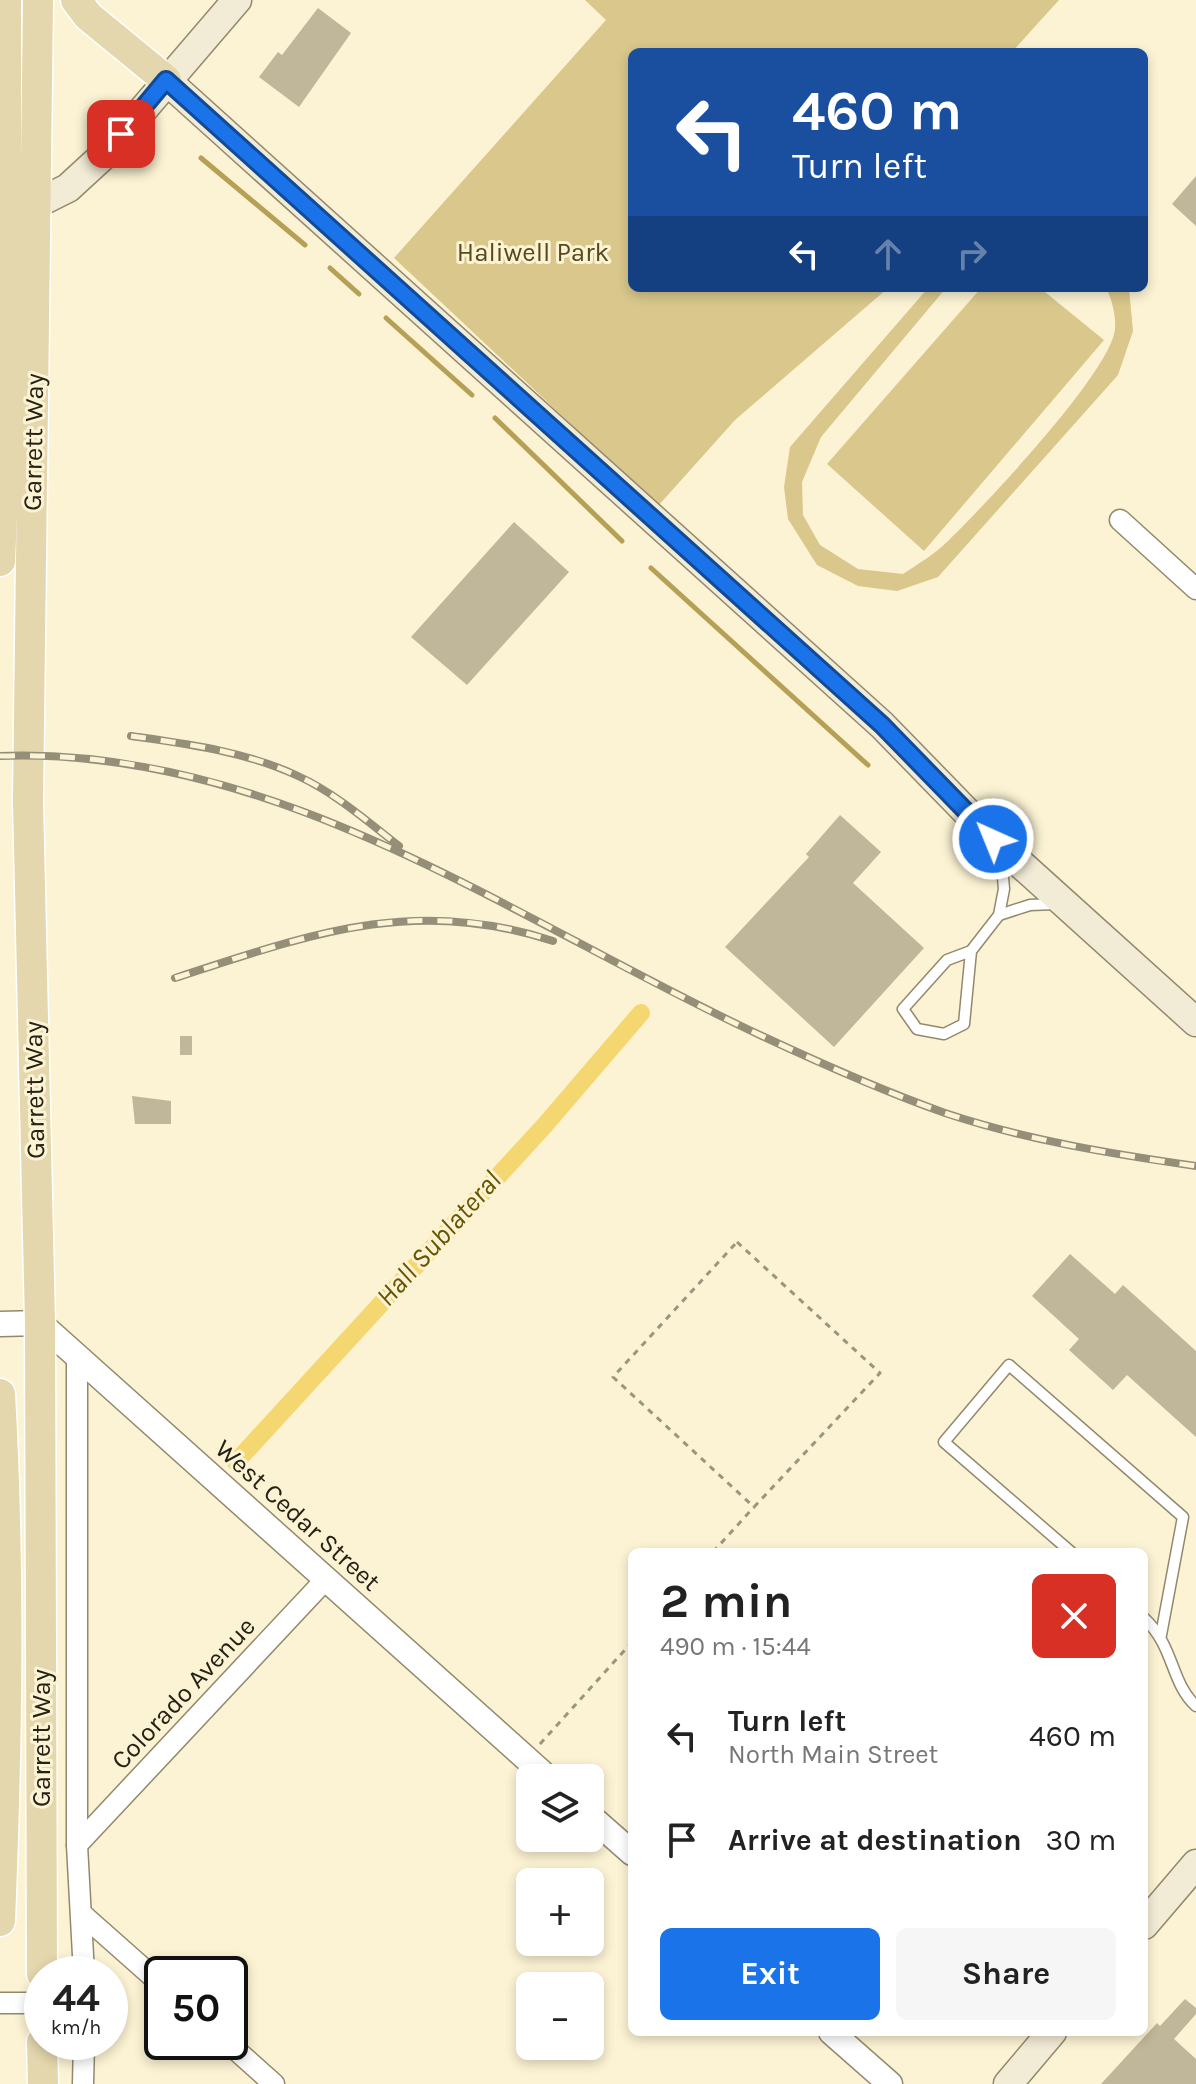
<!DOCTYPE html>
<meta charset="utf-8">
<style>
body{margin:0;font-family:Karla,sans-serif;background:#f6f6f6;color:#222;height:100vh;display:flex;flex-direction:column;font-size:30px;white-space:nowrap}
*{box-sizing:border-box;margin:0}
p{font-size:26px;color:#767676}
.icon{flex:none;width:44px;height:44px;fill:none;stroke:currentColor;stroke-width:2;stroke-linecap:round;stroke-linejoin:round}
.map{position:relative;flex:1;overflow:hidden}
.side{position:absolute;left:628px;top:1548px;width:520px;height:488px;display:flex;flex-direction:column;background:#fff;border-radius:12px;box-shadow:0 4px 12px #0003}
.side>*{flex:none}
.top-card{position:absolute;left:628px;top:48px;width:520px;height:244px;border-radius:12px;box-shadow:0 4px 12px #0003;background:#1a4fa0;color:#fff;overflow:hidden}
.fabs{position:absolute;left:516px;top:1764px;display:grid;gap:16px}
.fabs a{display:grid;place-items:center;width:88px;height:88px;border-radius:12px;background:#fff;box-shadow:0 4px 12px #0003;font-size:40px}
.speed{position:absolute;left:24px;top:1956px;display:flex;gap:16px;font-size:40px;font-weight:700;text-align:center}
.speed>*{display:grid;place-content:center;width:104px;height:104px;border-radius:50%;background:#fff;box-shadow:0 4px 12px #0003;line-height:1}
.speed small{font-size:20px;font-weight:400}
.speed .limit{border:4px solid #111;border-radius:12px;background:#fff;color:#111}
.pin{position:absolute;display:grid;place-items:center;width:68px;height:68px;color:#fff;margin:-34px;border-radius:16px;box-shadow:0 4px 12px #0006}
.me{position:absolute;width:88px;margin:-44px;rotate:316deg;stroke-linejoin:round;filter:drop-shadow(0 0 6px #0008)}
.turn{display:flex;align-items:center;gap:28px;height:168px;padding:0 32px;font-size:36px}
.turn .icon{width:104px;height:104px;stroke-width:2.5}
.turn b{display:block;font-size:56px;line-height:68px}
.lanes{display:flex;align-items:center;height:76px;padding:0 32px;background:#0003;justify-content:center;gap:40px;direction:ltr}
.lanes .off{opacity:.35}
.round{display:grid;place-items:center;flex:none;width:84px;height:84px;border-radius:12px;background:#f6f6f6}
.summary{display:flex;align-items:center;justify-content:space-between;height:136px;padding:0 32px}
h1{font-size:48px;font-weight:700;line-height:60px}
.button{display:flex;gap:16px;margin-top:auto;padding:16px 32px}
.button a{flex:1;height:92px;border-radius:12px;background:#1a73e8;color:#fff;font-size:32px;font-weight:700;line-height:92px;text-align:center}
.button a+a{background:#f6f6f6;color:#222}
ul{padding:0;list-style:none}
li{display:flex;align-items:center;gap:24px;height:104px;padding:0 32px}
li div{flex:1}
li b{display:block;font-size:30px}
li em{font-style:normal}
.map>svg:first-child{display:block}
</style>
<div class="map">
<svg width="1196" height="2084" viewBox="0 0 1196 2084">
<rect width="100%" height="100%" fill="#fcf3d4"/>
<g fill="#d9c78c">
<path d="M 585,0 L 1059,0 L 1012,52 L 632,52 L 632,288 L 888,288 L 735,420 L 658,506 L 394,258 L 606,20 Z"/>
<path d="M 928,288 L 946,288 L 821,437 L 802,482 L 803,515 L 820,545 L 858,569 L 903,574 C 918,564 935,554 948,541 C 983,507 1111,372 1115,329 C 1116,316 1112,299 1106,288 L 1129,288 L 1133,331 L 1118,375 L 938,577 L 897,591 L 858,586 L 817,565 L 788,519 L 784,487 L 790,447 Z"/>
<path d="M 981,288 L 1040,288 L 1104,340 L 924,551 L 827,464 Z"/>
</g>
<g fill="none" stroke-linecap="round" stroke-linejoin="round">
<g stroke="#b6a055" stroke-width="5">
<path d="M 201,158 L 305,245"/>
<path d="M 330,268 L 359,294"/>
<path d="M 386,318 L 472,395"/>
<path d="M 495,418 L 622,541"/>
<path d="M 651,568 L 868,765"/>
</g>
<path stroke="#f5d771" stroke-width="18" d="M 236,1462 L 545,1125 L 641,1013"/>
</g>
<g fill="#c0b79a">
<path d="M 318,8 L 351,33 L 299,107 L 259,77 L 278,52 L 282,55 Z"/>
<path d="M 1196,176 L 1196,226 L 1172,204 Z"/>
<path d="M 514,522 L 569,572 L 467,685 L 411,637 Z"/>
<path d="M 840,815 L 881,852 L 853,883 L 924,948 L 834,1047 L 725,947 L 809,857 L 806,854 Z"/>
<rect x="180" y="1036" width="12" height="19"/>
<path d="M 132,1096 L 171,1101 L 171,1124 L 135,1124 Z"/>
<path d="M 1070,1254 L 1115,1294 L 1123,1285 L 1196,1351 L 1196,1437 L 1127,1375 L 1113,1390 L 1069,1350 L 1079,1339 L 1032,1296 Z"/>
<path d="M 1185,1999 L 1196,2008 L 1196,2014 L 1174,2039 L 1196,2059 L 1196,2084 L 1101,2084 L 1157,2023 L 1160,2026 Z"/>
</g>
<g fill="none" stroke-linecap="round" stroke-linejoin="round">
<defs>
<g id="service">
<path d="M 999,915 L 1030,905 L 1055,904"/>
<path d="M 971,951 L 964,1024 L 944,1034 L 917,1029 L 903,1009 L 947,960 L 971,951 L 999,915 L 1004,889 L 1001,854"/>
<path d="M 1071,1552 L 944,1442 L 1009,1365 L 1183,1517 L 1161,1635"/>
<path d="M 1144,1618 C 1175,1647 1170,1682 1196,1706"/>
</g>
<g id="minor">
<path d="M 1120,520 L 1196,589"/>
<path d="M 77,1355 L 77,1845 L 84,1974"/>
<path d="M 77,1845 L 327,1578"/>
<path d="M 83,1915 L 162,1985"/>
<path d="M 0,2003 L 42,2003"/>
<path d="M 227,2042 L 274,2084"/>
<path d="M 83,2084 L 84,2042"/>
</g>
<g id="tertiary">
<path d="M 0,1324 L 40,1323 L 548,1778"/>
<path d="M 590,1816 L 632,1853"/>
<path d="M 831,2032 L 890,2084"/>
</g>
<g id="secondary">
<path d="M 166,80 L 882,725 L 993,839 L 1196,1022"/>
<path d="M 16,214 L 68,188 L 105,154 L 237,0"/>
<path d="M 1144,1925 L 1196,1864"/>
<path d="M 1008,2084 L 1052,2032"/>
</g>
<g id="primary">
<path d="M 38,0 L 28,801 L 40,1323 L 42,1974"/>
<path d="M 76,0 L 88,16 L 166,80"/>
<path d="M 0,561 L 6,426 L 6,0"/>
<path d="M 0,1394 C 10,1570 7,1744 0,1921"/>
<path d="M 42,2042 L 43,2084"/>
</g>
</defs>
<use href="#service" stroke="#92896d" stroke-width="13"/>
<use href="#minor" stroke="#92896d" stroke-width="23"/>
<use href="#tertiary" stroke="#92896d" stroke-width="27"/>
<use href="#secondary" stroke="#92896d" stroke-width="31"/>
<use href="#primary" stroke="#fff" stroke-width="33"/>
<g stroke="#9b957e" stroke-width="3" stroke-dasharray="6 6" stroke-linecap="butt">
<path d="M 737,1242 L 880,1373 L 754,1507 L 613,1377 Z"/>
<path d="M 713,1552 L 754,1507"/>
<path d="M 540,1744 L 632,1642"/>
</g>
<use href="#service" stroke="#fff" stroke-width="10"/>
<use href="#minor" stroke="#fff" stroke-width="20"/>
<use href="#tertiary" stroke="#fff" stroke-width="24"/>
<use href="#secondary" stroke="#f2ebd6" stroke-width="28"/>
<use href="#primary" stroke="#e4d7ad" stroke-width="30"/>
<defs>
<g id="rail">
<path d="M 131,736 C 187,744 245,751 298,776 C 335,793 367,821 399,846"/>
<path d="M 0,756 C 279,746 519,923 762,1036 C 822,1064 883,1091 945,1113 C 1026,1140 1112,1154 1196,1166"/>
<path d="M 175,978 C 308,935 413,895 553,941"/>
</g>
</defs>
<use href="#rail" stroke="#958f79" stroke-width="8"/>
<use href="#rail" stroke="#fcf3d4" stroke-width="5" stroke-dasharray="15" stroke-linecap="butt"/>
</g>
<g fill="none" stroke-linecap="round" stroke-linejoin="round">
<defs>
<path id="route" d="M 121,134 L 166,80 L 882,725 L 993,839"/>
</defs>
<use href="#route" stroke="#114b97" stroke-width="20"/>
<use href="#route" stroke="#1a73e8" stroke-width="14"/>
</g>
<g text-anchor="middle" stroke-width="6" stroke-linejoin="round" paint-order="stroke">
<g font-size="26" fill="#55491e" stroke="#fcf3d4">
<text x="533" y="261">Haliwell Park</text>
</g>
<g font-size="26" fill="#242115" stroke="#fcf3d4">
<text transform="translate(33 442) rotate(-89)" y="9">Garrett Way</text>
<text transform="translate(34 1090) rotate(-91)" y="9">Garrett Way</text>
<text transform="translate(298 1515) rotate(42)" y="9">West Cedar Street</text>
<text transform="translate(183 1693) rotate(-47)" y="9">Colorado Avenue</text>
<text transform="translate(41 1738) rotate(-90)" y="9">Garrett Way</text>
</g>
<g font-size="28" font-style="italic" fill="#675400" stroke="#fcf3d4">
<text transform="translate(438 1238) rotate(-48)" y="10">Hall Sublateral</text>
</g>
</g>
</svg>
<div class="fabs">
<a><svg class="icon" aria-label="layers" viewBox="0 0 24 24"><path d="M12 4l9 5-9 5-9-5zM3 14l9 5 9-5"/></svg></a>
<a>+</a>
<a>−</a>
</div>
<div class="speed"><div>44<small>km/h</small></div><div class="limit">50</div></div>
<div class="pin" style="left:121px;top:134px;background:#d93025"><svg class="icon" aria-label="arrive" viewBox="0 0 24 24"><path d="M6 21V4h12l-3 4 3 4H6"/></svg></div>
<svg class="me" style="left:993px;top:839px" viewBox="-20 -20 40 40"><circle r="17" fill="#1a73e8" stroke="#fff" stroke-width="3"/><path d="M0-11L8 9 0 5-8 9z" fill="#fff"/></svg>
<div class="top-card">
<div class="turn"><svg class="icon" aria-label="left" viewBox="0 0 24 24"><path d="M17 20v-9H6M10 6l-5 5 5 5"/></svg><div><b>460 m</b>Turn left</div></div>
<div class="lanes"><svg class="icon" aria-label="left" viewBox="0 0 24 24"><path d="M17 20v-9H6M10 6l-5 5 5 5"/></svg><svg class="icon off" aria-label="ahead" viewBox="0 0 24 24"><path d="M12 20V5M6 11l6-6 6 6"/></svg><svg class="icon off" aria-label="right" viewBox="0 0 24 24"><path d="M7 20v-9h11M14 6l5 5-5 5"/></svg></div>
</div>
<section class="side">
<div class="summary"><div><h1>2 min</h1><p>490 m · 15:44</p></div><a class="round" style="background:#d93025;color:#fff"><svg class="icon" aria-label="close" viewBox="0 0 24 24"><path d="M6 6l12 12M18 6L6 18"/></svg></a></div>
<ul>
<li><svg class="icon" aria-label="left" viewBox="0 0 24 24"><path d="M17 20v-9H6M10 6l-5 5 5 5"/></svg><div><b>Turn left</b><p>North Main Street</p></div><em>460 m</em></li>
<li><svg class="icon" aria-label="arrive" viewBox="0 0 24 24"><path d="M6 21V4h12l-3 4 3 4H6"/></svg><div><b>Arrive at destination</b></div><em>30 m</em></li>
</ul>
<div class="button"><a>Exit</a><a>Share</a></div>
</section>
</div>
